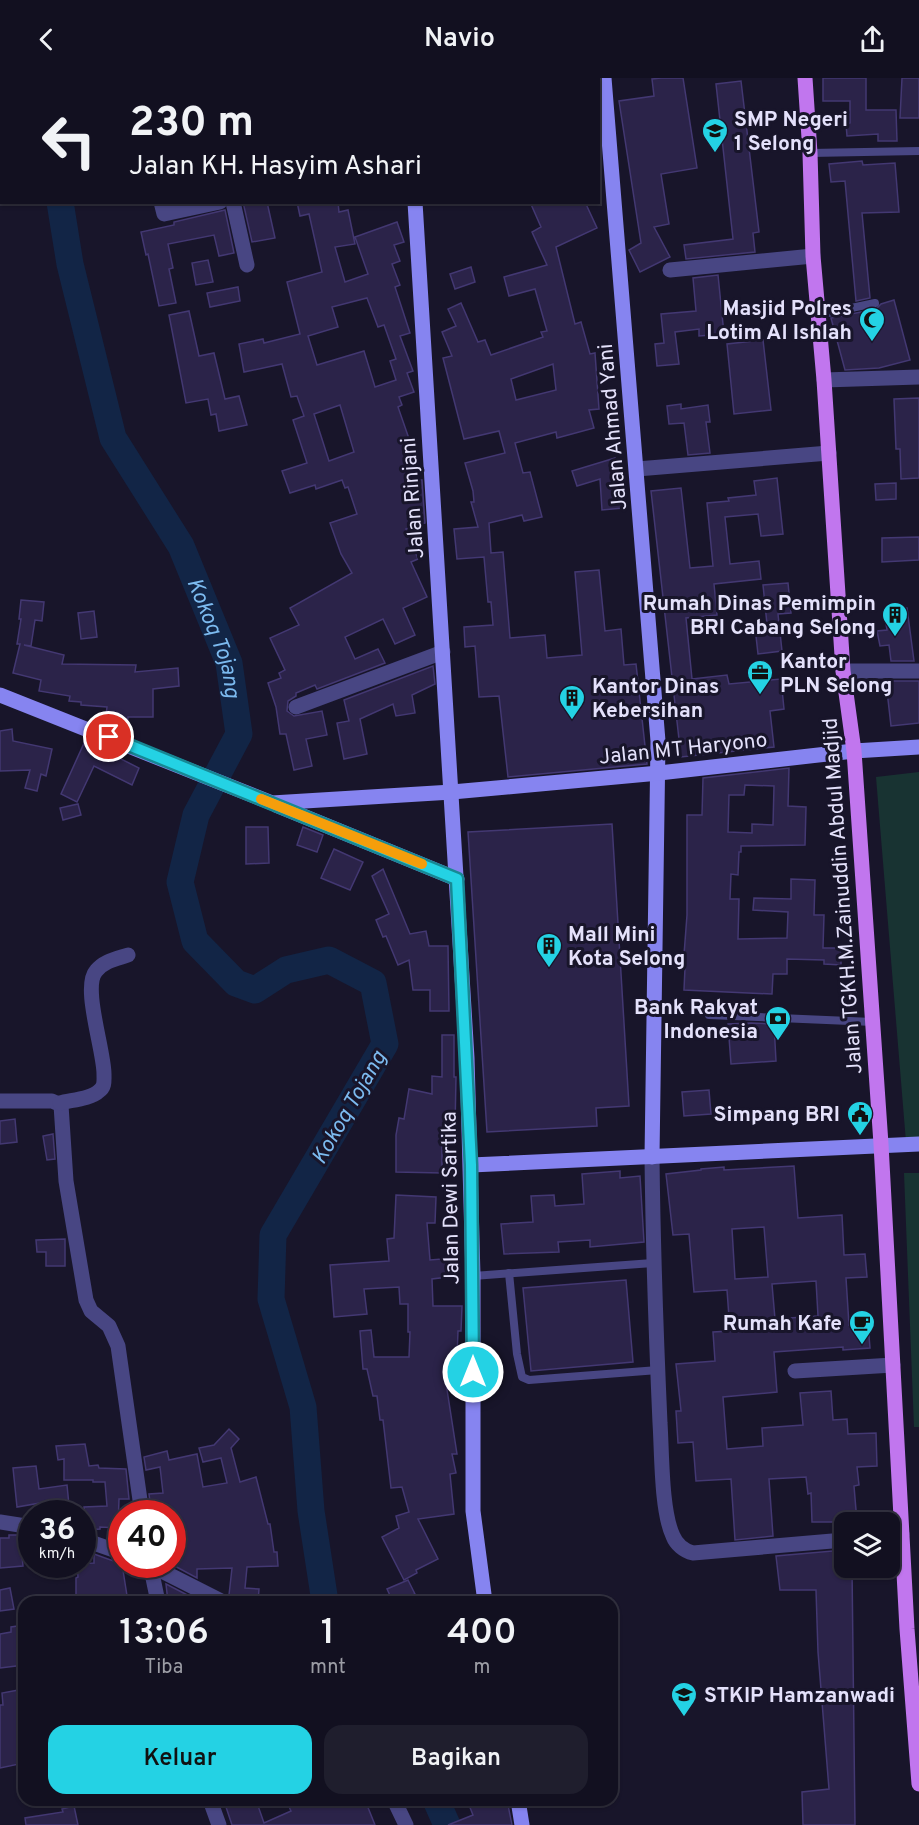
<!DOCTYPE html>
<html lang="id">
<style>
body{margin:0;font-family:Overpass,sans-serif;background:#1f1e2d;color:#f1f3f6;height:100vh;display:flex;flex-direction:column;font-size:22px;white-space:nowrap}
*{box-sizing:border-box;margin:0}
p{font-size:20px;color:#9c9da5}
.icon{flex:none;width:33px;height:33px;fill:none;stroke:currentColor;stroke-width:2;stroke-linecap:round;stroke-linejoin:round}
.map{position:relative;flex:1;overflow:hidden}
.sheet{position:absolute;left:18px;top:1518px;width:600px;height:210px;display:flex;flex-direction:column;background:#121020;border-radius:18px;box-shadow:0 2px 4px #0004,0 0 0 2px #31303e}
.sheet>*{flex:none}
.banner{position:absolute;left:0px;top:0px;width:600px;height:126px;box-shadow:0 2px 4px #0004,0 0 0 2px #31303e;background:#121020;color:#f1f3f6;overflow:hidden}
.buttons{position:absolute;left:834px;top:1434px;display:grid;gap:12px}
.buttons a{display:grid;place-items:center;width:66px;height:66px;border-radius:12px;background:#121020;box-shadow:0 2px 4px #0004,0 0 0 2px #31303e;font-size:30px}
.speed{position:absolute;left:18px;top:1422px;display:flex;gap:12px;font-size:30px;font-weight:700;text-align:center}
.speed>*{display:grid;place-content:center;width:78px;height:78px;border-radius:50%;background:#121020;box-shadow:0 2px 4px #0004,0 0 0 2px #31303e;line-height:1}
.speed small{font-size:15px;font-weight:400}
.speed .limit{border:9px solid #d22;background:#fff;color:#111}
.pin{position:absolute;display:grid;place-items:center;width:51px;height:51px;color:#fff;margin:-26px;border:3px solid #fff;border-radius:50%;box-shadow:0 2px 6px #0007}
.me{position:absolute;width:66px;margin:-33px;rotate:0deg;stroke-linejoin:round;filter:drop-shadow(0 0 4px #0008)}
.turn{display:flex;align-items:center;gap:21px;height:126px;padding:0 30px;font-size:27px}
.turn .icon{width:78px;height:78px;stroke-width:2.5}
.turn b{display:block;font-size:42px;line-height:51px}
.eta{display:flex;justify-content:space-evenly;align-items:center;height:102px;text-align:center}
.eta b{font-size:36px;font-weight:600;line-height:42px}
.cta{display:flex;gap:12px;margin-top:auto;padding:12px 30px}
.cta a{flex:1;height:69px;border-radius:18px;background:#24d2e4;color:#111;font-size:24px;font-weight:600;line-height:69px;text-align:center}
.cta a+a{background:#1f1e2d;color:#f1f3f6}
header{display:flex;justify-content:space-between;align-items:center;height:78px;padding:0 30px;background:#121020;font-size:27px;font-weight:600}
.map>svg:first-child{display:block}
</style>
<header><svg class="icon" aria-label="back" viewBox="0 0 24 24"><path d="M15 5l-7 7 7 7"/></svg>Navio<svg class="icon" aria-label="share" viewBox="0 0 24 24"><path d="M12 15V3M7 8l5-5 5 5M5 13v7h14v-7"/></svg></header>
<div class="map">
<svg width="919" height="1747" viewBox="0 0 919 1747">
<rect width="100%" height="100%" fill="#18152a"/>
<g fill="#183332">
<path d="M 919,694 L 919,1063 L 906,1064 L 876,699 Z"/>
<path d="M 904,1095 L 919,1095 L 919,1349 L 914,1349 Z"/>
</g>
<g fill="none" stroke-linecap="round" stroke-linejoin="round">
<g stroke="#122546" stroke-width="27">
<path d="M 41,0 L 41,2"/>
<path id="s1" d="M 60,124 L 70,186 L 113,360 L 181,468 L 229,585 L 239,656 L 196,737 L 180,804 L 195,863 L 236,905 L 255,912 L 286,892 L 329,882 L 373,905 L 385,966 L 273,1157 L 271,1221 L 303,1329 L 311,1433 L 325,1524"/>
<path d="M 436,1722 L 447,1747"/>
</g>
</g>
<g fill="#2b2349" stroke="#433872" stroke-width="1.5" fill-rule="evenodd">
<path d="M 661,0 L 683,0 L 697,90 L 661,96 L 669,146 L 654,149 L 670,179 L 640,194 L 629,172 L 641,165 L 619,23 L 654,18 L 652,1 Z"/>
<path d="M 823,0 L 866,0 L 866,32 L 896,32 L 897,63 L 878,63 L 878,56 L 847,58 L 846,46 L 850,45 L 850,23 L 823,23 Z"/>
<path d="M 902,0 L 919,0 L 919,40 L 900,40 Z"/>
<path d="M 741,3 L 759,154 L 753,155 L 755,174 L 686,181 L 684,167 L 733,161 L 716,6 Z"/>
<path d="M 862,83 L 863,87 L 895,85 L 899,134 L 862,135 L 870,220 L 856,223 L 845,103 L 831,104 L 829,86 Z"/>
<path d="M 243,124 L 267,124 L 275,160 L 252,164 Z"/>
<path d="M 297,124 L 338,124 L 339,134 L 348,132 L 355,166 L 335,169 L 345,204 L 368,196 L 355,159 L 397,144 L 404,164 L 394,167 L 400,183 L 392,186 L 400,207 L 395,209 L 410,255 L 400,258 L 413,293 L 407,295 L 414,314 L 399,319 L 402,327 L 398,329 L 415,378 L 411,379 L 419,402 L 422,402 L 425,445 L 406,451 L 418,481 L 411,484 L 427,519 L 403,530 L 415,557 L 395,566 L 383,541 L 345,559 L 355,581 L 378,571 L 385,585 L 317,611 L 315,607 L 296,615 L 296,618 L 288,623 L 287,633 L 294,638 L 322,633 L 327,657 L 306,661 L 312,688 L 294,692 L 286,656 L 280,656 L 276,629 L 268,605 L 281,600 L 279,595 L 285,592 L 270,560 L 299,547 L 290,530 L 352,495 L 341,476 L 330,445 L 357,436 L 348,409 L 345,410 L 342,402 L 316,411 L 315,407 L 290,415 L 282,393 L 307,385 L 293,342 L 304,338 L 297,318 L 291,319 L 282,286 L 244,294 L 239,266 L 263,261 L 264,265 L 300,256 L 287,204 L 322,194 L 309,136 L 300,138 ZM 367,220 L 378,249 L 384,247 L 396,281 L 390,283 L 396,302 L 375,309 L 364,273 L 317,287 L 308,258 L 338,249 L 332,229 ZM 340,327 L 354,374 L 329,383 L 314,336 Z"/>
<path d="M 530,124 L 585,124 L 597,150 L 556,169 L 575,246 L 581,244 L 590,276 L 595,275 L 599,331 L 589,332 L 594,350 L 557,360 L 556,354 L 515,365 L 523,395 L 530,394 L 542,439 L 524,443 L 522,437 L 489,445 L 491,475 L 503,474 L 510,560 L 545,557 L 547,580 L 582,577 L 575,494 L 599,492 L 605,553 L 621,551 L 624,587 L 636,586 L 647,686 L 508,699 L 499,618 L 479,619 L 475,568 L 465,569 L 464,549 L 493,547 L 491,524 L 488,524 L 484,479 L 457,481 L 454,451 L 478,449 L 471,424 L 474,424 L 473,413 L 465,385 L 505,375 L 499,353 L 464,361 L 443,280 L 452,278 L 442,254 L 456,248 L 448,231 L 461,225 L 478,264 L 485,262 L 491,277 L 543,259 L 541,254 L 547,253 L 535,211 L 509,218 L 504,199 L 547,187 L 532,154 L 541,149 ZM 553,286 L 556,312 L 516,322 L 511,301 Z"/>
<path d="M 225,132 L 234,175 L 219,178 L 214,157 L 168,166 L 173,190 L 169,191 L 176,225 L 159,228 L 148,176 L 146,177 L 141,154 L 174,147 L 174,144 Z"/>
<path d="M 208,182 L 213,204 L 196,207 L 192,185 Z"/>
<path d="M 471,189 L 475,204 L 455,211 L 450,196 Z"/>
<path d="M 718,197 L 724,256 L 699,258 L 699,251 L 675,254 L 679,286 L 657,288 L 655,266 L 664,265 L 661,236 L 696,233 L 693,200 Z"/>
<path d="M 238,209 L 240,223 L 210,229 L 207,215 Z"/>
<path d="M 894,222 L 910,282 L 879,290 L 845,292 L 831,240 L 876,231 L 881,226 Z"/>
<path d="M 189,233 L 199,278 L 214,275 L 225,321 L 239,318 L 247,347 L 219,353 L 216,336 L 211,337 L 208,321 L 186,325 L 169,237 Z"/>
<path d="M 763,262 L 771,332 L 734,336 L 727,266 Z"/>
<path d="M 919,320 L 919,400 L 901,401 L 900,371 L 896,371 L 894,321 Z"/>
<path d="M 681,326 L 681,331 L 708,327 L 710,344 L 706,344 L 710,375 L 688,377 L 684,345 L 669,346 L 667,328 Z"/>
<path d="M 615,380 L 619,394 L 623,430 L 602,432 L 600,401 L 577,408 L 572,393 Z"/>
<path d="M 777,400 L 783,456 L 761,458 L 758,436 L 725,439 L 730,486 L 759,483 L 761,501 L 714,506 L 717,537 L 686,540 L 692,601 L 727,597 L 729,606 L 781,601 L 784,631 L 770,633 L 774,669 L 681,679 L 651,413 L 681,410 L 690,490 L 713,488 L 707,425 L 729,423 L 728,420 L 756,417 L 754,403 Z"/>
<path d="M 896,405 L 896,421 L 876,422 L 875,406 Z"/>
<path d="M 919,459 L 919,482 L 882,484 L 882,460 Z"/>
<path d="M 788,505 L 791,535 L 778,536 L 782,573 L 758,576 L 756,558 L 768,556 L 763,507 Z"/>
<path d="M 21,522 L 44,524 L 42,543 L 35,542 L 31,568 L 24,567 L 64,577 L 62,586 L 136,587 L 135,594 L 178,590 L 179,608 L 153,611 L 153,639 L 128,639 L 127,648 L 105,645 L 107,629 L 81,627 L 81,624 L 69,623 L 70,618 L 39,613 L 41,602 L 13,595 L 20,566 L 17,566 L 21,541 L 19,541 Z"/>
<path d="M 907,530 L 914,583 L 891,583 L 889,567 L 880,568 L 877,553 L 887,552 L 884,533 Z"/>
<path d="M 94,533 L 97,559 L 81,561 L 78,535 Z"/>
<path d="M 433,588 L 435,606 L 412,617 L 415,635 L 396,638 L 393,626 L 360,641 L 367,676 L 344,681 L 337,645 L 349,643 L 344,622 Z"/>
<path d="M 894,603 L 919,603 L 919,645 L 891,648 L 886,604 Z"/>
<path d="M 12,651 L 13,663 L 52,671 L 46,698 L 41,696 L 37,713 L 25,710 L 30,692 L 0,693 L 0,653 Z"/>
<path d="M 85,663 L 139,690 L 132,707 L 94,688 L 77,724 L 61,716 Z"/>
<path d="M 789,690 L 788,728 L 806,729 L 805,767 L 741,768 L 741,774 L 739,774 L 738,797 L 731,796 L 730,821 L 739,821 L 738,861 L 787,860 L 788,834 L 753,832 L 754,820 L 791,821 L 791,801 L 815,802 L 814,837 L 824,837 L 823,870 L 841,870 L 841,887 L 824,886 L 824,882 L 787,881 L 787,896 L 773,896 L 772,916 L 684,912 L 685,890 L 683,890 L 687,837 L 687,737 L 702,737 L 703,700 ZM 745,707 L 774,708 L 773,747 L 752,746 L 752,755 L 728,754 L 729,717 L 744,717 Z"/>
<path d="M 78,726 L 81,737 L 63,742 L 60,730 Z"/>
<path d="M 612,746 L 629,1028 L 596,1030 L 597,1048 L 487,1054 L 468,754 Z"/>
<path d="M 246,749 L 268,749 L 269,785 L 246,786 Z"/>
<path d="M 303,749 L 323,757 L 317,774 L 297,767 Z"/>
<path d="M 334,771 L 363,784 L 350,812 L 321,800 Z"/>
<path d="M 383,791 L 410,856 L 426,853 L 429,868 L 448,868 L 449,933 L 430,933 L 430,912 L 413,912 L 409,882 L 398,887 L 386,858 L 383,859 L 376,842 L 389,836 L 372,798 Z"/>
<path d="M 751,945 L 774,946 L 776,983 L 731,986 L 728,946 Z"/>
<path d="M 442,957 L 454,957 L 454,999 L 456,999 L 455,1050 L 442,1050 L 442,1095 L 396,1094 L 396,1057 L 399,1040 L 404,1041 L 409,1011 L 432,1016 L 432,998 L 442,999 Z"/>
<path d="M 709,1012 L 711,1036 L 684,1038 L 682,1014 Z"/>
<path d="M 15,1041 L 17,1064 L 0,1066 L 0,1043 Z"/>
<path d="M 53,1056 L 55,1081 L 47,1082 L 43,1058 Z"/>
<path d="M 794,1088 L 798,1140 L 842,1137 L 844,1177 L 865,1176 L 867,1199 L 846,1200 L 849,1247 L 868,1246 L 870,1270 L 843,1272 L 843,1269 L 774,1274 L 777,1314 L 723,1319 L 727,1371 L 763,1368 L 762,1350 L 803,1347 L 800,1315 L 831,1313 L 833,1342 L 847,1341 L 848,1356 L 876,1355 L 877,1388 L 857,1389 L 859,1407 L 854,1408 L 857,1444 L 833,1446 L 833,1444 L 812,1444 L 811,1415 L 808,1416 L 806,1399 L 769,1401 L 773,1458 L 735,1462 L 731,1401 L 696,1403 L 693,1364 L 678,1365 L 676,1333 L 681,1333 L 676,1286 L 715,1283 L 713,1254 L 730,1253 L 727,1212 L 694,1214 L 689,1156 L 673,1157 L 666,1096 L 701,1092 L 701,1091 L 724,1089 L 724,1092 ZM 764,1149 L 768,1199 L 735,1201 L 732,1151 ZM 816,1203 L 818,1238 L 775,1241 L 772,1206 Z"/>
<path d="M 620,1093 L 620,1100 L 640,1098 L 644,1164 L 590,1169 L 590,1162 L 558,1164 L 559,1174 L 504,1176 L 501,1146 L 533,1144 L 531,1118 L 554,1117 L 555,1128 L 584,1126 L 582,1096 Z"/>
<path d="M 396,1117 L 436,1119 L 435,1145 L 427,1145 L 430,1182 L 454,1180 L 456,1198 L 432,1201 L 433,1228 L 462,1228 L 461,1253 L 458,1253 L 456,1305 L 446,1305 L 457,1376 L 452,1376 L 456,1395 L 450,1396 L 454,1436 L 418,1441 L 438,1481 L 416,1492 L 417,1495 L 404,1502 L 382,1459 L 399,1450 L 396,1438 L 409,1434 L 402,1409 L 391,1410 L 383,1342 L 380,1342 L 377,1318 L 373,1318 L 367,1291 L 363,1291 L 360,1253 L 371,1252 L 374,1279 L 409,1279 L 410,1254 L 408,1254 L 408,1226 L 400,1226 L 399,1209 L 364,1211 L 367,1236 L 334,1239 L 330,1187 L 389,1183 L 387,1161 L 394,1160 Z"/>
<path d="M 65,1161 L 65,1188 L 46,1188 L 46,1174 L 37,1174 L 36,1162 Z"/>
<path d="M 626,1202 L 633,1284 L 531,1293 L 523,1210 Z"/>
<path d="M 229,1351 L 239,1361 L 231,1370 L 240,1404 L 256,1399 L 268,1446 L 270,1446 L 274,1474 L 277,1474 L 278,1488 L 247,1489 L 245,1510 L 259,1511 L 258,1524 L 233,1524 L 229,1517 L 232,1490 L 197,1491 L 197,1500 L 171,1486 L 172,1486 L 172,1482 L 176,1483 L 171,1431 L 151,1432 L 149,1416 L 163,1415 L 160,1389 L 146,1392 L 144,1379 L 167,1373 L 169,1382 L 197,1376 L 203,1409 L 227,1405 L 221,1380 L 203,1384 L 199,1370 L 214,1367 Z"/>
<path d="M 85,1366 L 89,1388 L 98,1387 L 99,1390 L 126,1391 L 129,1421 L 119,1421 L 118,1450 L 100,1449 L 100,1451 L 86,1452 L 84,1429 L 107,1428 L 105,1404 L 93,1404 L 93,1402 L 64,1402 L 64,1381 L 58,1382 L 56,1368 Z"/>
<path d="M 36,1388 L 39,1411 L 67,1407 L 69,1427 L 46,1429 L 46,1424 L 17,1429 L 13,1390 Z"/>
<path d="M 9,1457 L 20,1457 L 23,1488 L 0,1490 L 0,1460 L 9,1460 Z"/>
<path d="M 844,1472 L 844,1490 L 852,1490 L 855,1747 L 803,1747 L 802,1714 L 829,1711 L 818,1574 L 816,1512 L 780,1512 L 776,1478 Z"/>
<path d="M 94,1476 L 122,1486 L 128,1524 L 114,1524 L 114,1521 L 89,1521 L 89,1524 L 76,1524 L 76,1500 L 78,1499 L 77,1486 L 94,1485 Z"/>
<path d="M 408,1502 L 415,1516 L 412,1517 L 415,1524 L 393,1524 L 387,1511 Z"/>
<path d="M 166,1506 L 201,1524 L 168,1524 Z"/>
<path d="M 10,1510 L 14,1531 L 0,1533 L 0,1512 Z"/>
<path d="M 24,1547 L 24,1587 L 0,1590 L 0,1556 L 11,1554 L 11,1549 Z"/>
<path d="M 24,1611 L 24,1626 L 18,1627 L 24,1652 L 24,1685 L 0,1690 L 0,1627 L 3,1627 L 2,1615 Z"/>
<path d="M 238,1722 L 256,1722 L 264,1745 L 291,1733 L 286,1722 L 365,1722 L 375,1747 L 232,1747 L 225,1726 Z"/>
<path d="M 467,1722 L 507,1722 L 512,1747 L 448,1747 L 473,1737 Z"/>
<path d="M 74,1728 L 78,1747 L 26,1747 L 25,1740 L 63,1734 L 62,1731 Z"/>
</g>
<g fill="none" stroke-linecap="round" stroke-linejoin="round">
<g stroke="#484683" stroke-width="8">
<path d="M 810,75 L 919,73"/>
<path d="M 818,237 L 875,225"/>
<path d="M 709,937 L 873,944"/>
<path d="M 509,1195 L 517,1276 L 522,1299 L 529,1302 L 658,1292"/>
<path d="M 473,1198 L 653,1185"/>
</g>
<g stroke="#484683" stroke-width="15">
<path d="M 137,0 L 137,2"/>
<path d="M 206,0 L 206,2"/>
<path d="M 292,0 L 292,2"/>
<path d="M 161,124 L 164,136 L 220,124"/>
<path d="M 233,124 L 247,187"/>
<path d="M 670,192 L 813,178"/>
<path d="M 824,302 L 919,299"/>
<path d="M 637,391 L 829,375"/>
<path d="M 843,593 L 919,593"/>
<path d="M 296,629 L 443,574"/>
<path d="M 0,1023 L 52,1023 L 61,1027 L 66,1103 L 86,1222 L 91,1233 L 109,1248 L 118,1268 L 142,1436"/>
<path d="M 60,1025 C 71,1022 91,1021 99,1013 C 105,1009 104,1003 104,996 C 104,972 82,909 96,893 C 104,883 116,881 128,877"/>
<path d="M 652,1079 C 653,1168 656,1256 660,1345 C 662,1374 661,1433 673,1458 C 676,1466 684,1473 693,1475 L 844,1462"/>
<path d="M 795,1293 L 893,1287"/>
<path d="M 0,1444 L 32,1449"/>
<path d="M 890,1458 L 902,1456"/>
<path d="M 82,1461 L 122,1475"/>
<path d="M 148,1486 L 223,1524"/>
<path d="M 150,1486 L 158,1524"/>
<path d="M 210,1722 L 219,1747"/>
<path d="M 394,1722 L 406,1747"/>
</g>
<g stroke="#8684f0" stroke-width="15">
<path d="M 407,0 L 407,2"/>
<path d="M 604,0 L 658,663 L 652,1079"/>
<path d="M 415,124 L 467,980 L 473,1198 L 473,1433 L 485,1524"/>
<path d="M 0,617 L 272,725 L 452,714 L 659,695 L 854,673 L 919,669"/>
<path d="M 276,727 L 457,801"/>
<path d="M 471,1087 L 919,1066"/>
<path d="M 518,1722 L 522,1747"/>
</g>
<path stroke="#c176ee" stroke-width="15" d="M 805,0 L 810,75 L 813,178 L 824,302 L 843,593 L 854,673 L 881,1066 L 907,1551 L 919,1706"/>
</g>
<g fill="none" stroke-linecap="round" stroke-linejoin="round">
<defs>
<path id="route" d="M 109,659 L 457,801 L 471,1087 L 473,1294"/>
</defs>
<use href="#route" stroke="#178894" stroke-width="15"/>
<use href="#route" stroke="#24d2e4" stroke-width="10"/>
<path stroke="#f59e0b" stroke-width="10" d="M 261,721 L 422,786"/>
</g>
<defs>
<symbol id="school-pin" viewBox="-11 -11 22 30"><path d="M0 17L-7.5 6A9.5 9.5 0 1 1 7.5 6Z" fill="#24d2e4" stroke="#18152a"/><path d="M0-5L7-2L0 1L-7-2ZM-4 1L0 2.5L4 1V4Q0 6-4 4Z" fill="#111"/></symbol>
<symbol id="mosque-pin" viewBox="-11 -11 22 30"><path d="M0 17L-7.5 6A9.5 9.5 0 1 1 7.5 6Z" fill="#24d2e4" stroke="#18152a"/><path d="M3.5-4.9A6 6 0 1 0 3.5 4.9A5 5 0 1 1 3.5-4.9Z" fill="#111"/></symbol>
<symbol id="building-pin" viewBox="-11 -11 22 30"><path d="M0 17L-7.5 6A9.5 9.5 0 1 1 7.5 6Z" fill="#24d2e4" stroke="#18152a"/><path d="M-4-6H4V6H1V3H-1V6H-4ZM-2.5-4.3h1.7v1.8h-1.7ZM.8-4.3h1.7v1.8H.8ZM-2.5-1h1.7V.8h-1.7ZM.8-1h1.7V.8H.8Z" fill="#111"/></symbol>
<symbol id="office-pin" viewBox="-11 -11 22 30"><path d="M0 17L-7.5 6A9.5 9.5 0 1 1 7.5 6Z" fill="#24d2e4" stroke="#18152a"/><path d="M-6-3h4V-5.5h4V-3h4V5H-6ZM-1-4.5V-3h2v-1.5ZM-6 0V1H6V0Z" fill="#111"/></symbol>
<symbol id="bank-pin" viewBox="-11 -11 22 30"><path d="M0 17L-7.5 6A9.5 9.5 0 1 1 7.5 6Z" fill="#24d2e4" stroke="#18152a"/><path d="M-6-4H6V4H-6ZM0-2.3a2.3 2.3 0 1 0 0 4.6a2.3 2.3 0 1 0 0-4.6Z" fill="#111"/></symbol>
<symbol id="civic-pin" viewBox="-11 -11 22 30"><path d="M0 17L-7.5 6A9.5 9.5 0 1 1 7.5 6Z" fill="#24d2e4" stroke="#18152a"/><path d="M-.6-6.5H3V-4.5H.6V-3L4-1V1h2V6H-6V1h2V-1L-.6-3ZM-1.2 2.5V6h2.4V2.5Z" fill="#111"/></symbol>
<symbol id="cafe-pin" viewBox="-11 -11 22 30"><path d="M0 17L-7.5 6A9.5 9.5 0 1 1 7.5 6Z" fill="#24d2e4" stroke="#18152a"/><path d="M-5.5-4.5H6V0H3Q3 3.5 0 3.5H-2.5Q-5.5 3.5-5.5 0ZM3-3.2v2h1.7v-2ZM-6 4.5H4V6H-6Z" fill="#111"/></symbol>
<symbol id="university-pin" viewBox="-11 -11 22 30"><path d="M0 17L-7.5 6A9.5 9.5 0 1 1 7.5 6Z" fill="#24d2e4" stroke="#18152a"/><path d="M0-5L7-2L0 1L-7-2ZM-4 1L0 2.5L4 1V4Q0 6-4 4Z" fill="#111"/></symbol>
</defs>
<g fill-rule="evenodd">
<use href="#school-pin" x="700" y="38" width="30" height="40"/>
<use href="#mosque-pin" x="857" y="227" width="30" height="40"/>
<use href="#building-pin" x="880" y="522" width="30" height="40"/>
<use href="#office-pin" x="745" y="580" width="30" height="40"/>
<use href="#building-pin" x="557" y="605" width="30" height="40"/>
<use href="#building-pin" x="534" y="853" width="30" height="40"/>
<use href="#bank-pin" x="763" y="926" width="30" height="40"/>
<use href="#civic-pin" x="845" y="1021" width="30" height="40"/>
<use href="#cafe-pin" x="847" y="1230" width="30" height="40"/>
<use href="#university-pin" x="669" y="1602" width="30" height="40"/>
</g>
<g text-anchor="middle" stroke-width="6" stroke-linejoin="round" paint-order="stroke">
<g font-size="21" font-weight="bold" fill="#e4e1fb" stroke="#18152a" text-anchor="start">
<text x="734" y="48">SMP Negeri<tspan x="734" dy="24">1 Selong</tspan></text>
<text x="852" y="237" text-anchor="end">Masjid Polres<tspan x="852" dy="24">Lotim Al Ishlah</tspan></text>
<text x="876" y="532" text-anchor="end">Rumah Dinas Pemimpin<tspan x="876" dy="24">BRI Cabang Selong</tspan></text>
<text x="780" y="590">Kantor<tspan x="780" dy="24">PLN Selong</tspan></text>
<text x="592" y="615">Kantor Dinas<tspan x="592" dy="24">Kebersihan</tspan></text>
<text x="568" y="863">Mall Mini<tspan x="568" dy="24">Kota Selong</tspan></text>
<text x="758" y="936" text-anchor="end">Bank Rakyat<tspan x="758" dy="24">Indonesia</tspan></text>
<text x="840" y="1043" text-anchor="end">Simpang BRI</text>
<text x="842" y="1252" text-anchor="end">Rumah Kafe</text>
<text x="704" y="1624">STKIP Hamzanwadi</text>
</g>
<g font-size="21" fill="#e4e1fb" stroke="#18152a">
<text transform="translate(612 349) rotate(-95)" y="7">Jalan Ahmad Yani</text>
<text transform="translate(412 420) rotate(-94)" y="7">Jalan Rinjani</text>
<text transform="translate(683 670) rotate(-6)" y="7">Jalan MT Haryono</text>
<text transform="translate(842 818) rotate(-94)" y="7">Jalan TGKH.M.Zainuddin Abdul Madjid</text>
<text transform="translate(450 1120) rotate(-91)" y="7">Jalan Dewi Sartika</text>
</g>
<g font-size="22" font-style="italic" fill="#7cbaef" stroke="#18152a">
<text dy="8" stroke="none"><textPath href="#s1" startOffset="468">Kokoq Tojang</textPath></text>
<text transform="translate(348 1029) rotate(-60)" y="8">Kokoq Tojang</text>
</g>
</g>
</svg>
<div class="buttons">
<a><svg class="icon" aria-label="layers" viewBox="0 0 24 24"><path d="M12 4l9 5-9 5-9-5zM3 14l9 5 9-5"/></svg></a>
</div>
<div class="speed"><div>36<small>km/h</small></div><div class="limit">40</div></div>
<div class="pin" style="left:109px;top:659px;background:#d93025"><svg class="icon" aria-label="arrive" viewBox="0 0 24 24"><path d="M6 21V4h12l-3 4 3 4H6"/></svg></div>
<svg class="me" style="left:473px;top:1294px" viewBox="-20 -20 40 40"><circle r="17" fill="#24d2e4" stroke="#fff" stroke-width="3"/><path d="M0-11L8 9 0 5-8 9z" fill="#fff"/></svg>
<div class="banner">
<div class="turn"><svg class="icon" aria-label="left" viewBox="0 0 24 24"><path d="M17 20v-9H6M10 6l-5 5 5 5"/></svg><div><b>230 m</b>Jalan KH. Hasyim Ashari</div></div>
</div>
<section class="sheet">
<div class="eta">
<div><b>13:06</b><p>Tiba</p></div>
<div><b>1</b><p>mnt</p></div>
<div><b>400</b><p>m</p></div>
</div>
<div class="cta"><a>Keluar</a><a>Bagikan</a></div>
</section>
</div>
